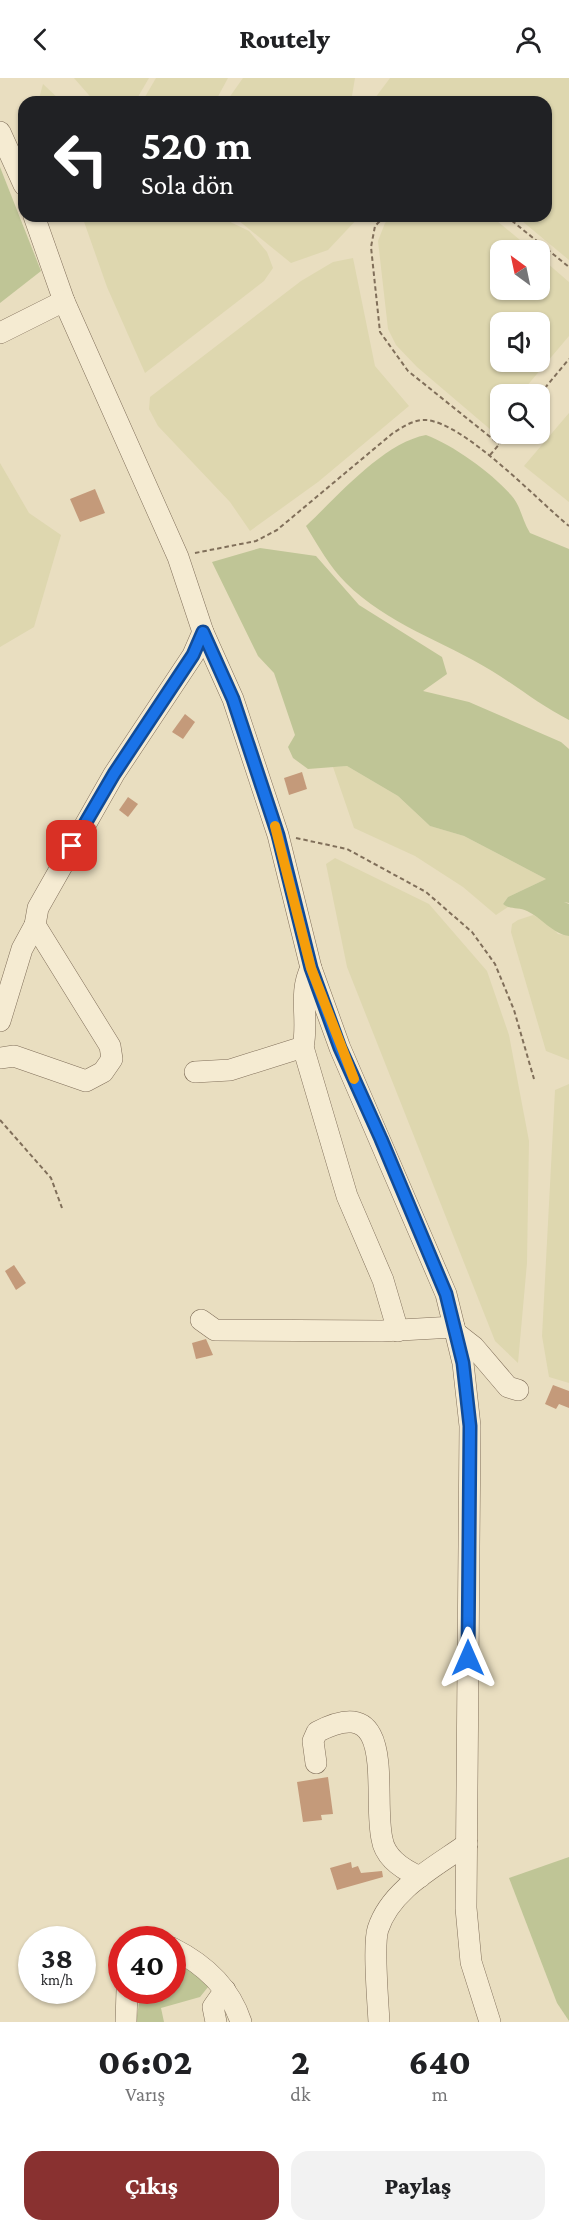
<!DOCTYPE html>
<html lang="tr">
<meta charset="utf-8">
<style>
body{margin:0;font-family:"Crimson Pro",serif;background:#f2f2f2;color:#202124;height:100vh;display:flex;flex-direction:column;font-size:22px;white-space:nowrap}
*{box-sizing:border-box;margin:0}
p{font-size:20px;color:#757577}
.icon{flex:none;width:33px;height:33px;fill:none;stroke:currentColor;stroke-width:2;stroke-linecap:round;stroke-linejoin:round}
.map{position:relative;height:1944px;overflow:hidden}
.drawer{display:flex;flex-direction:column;background:#fff;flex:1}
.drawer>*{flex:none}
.guide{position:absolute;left:18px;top:18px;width:534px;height:126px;border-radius:18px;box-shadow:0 2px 4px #0004;background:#202124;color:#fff;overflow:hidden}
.needle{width:39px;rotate:327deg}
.controls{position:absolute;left:490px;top:162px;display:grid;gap:12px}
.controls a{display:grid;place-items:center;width:60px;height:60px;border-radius:12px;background:#fff;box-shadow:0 2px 4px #0004;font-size:30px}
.speed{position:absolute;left:18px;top:1848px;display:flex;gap:12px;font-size:30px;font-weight:700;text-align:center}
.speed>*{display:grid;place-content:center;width:78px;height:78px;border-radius:50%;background:#fff;box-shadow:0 2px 4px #0004;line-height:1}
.speed small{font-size:15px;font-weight:400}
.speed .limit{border:9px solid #d22;background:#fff;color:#111}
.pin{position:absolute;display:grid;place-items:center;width:51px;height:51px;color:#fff;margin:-26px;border-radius:12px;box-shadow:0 3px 9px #0006}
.me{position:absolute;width:66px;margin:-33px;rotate:0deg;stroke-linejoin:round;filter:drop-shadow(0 0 4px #0008)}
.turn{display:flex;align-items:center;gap:21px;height:126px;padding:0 24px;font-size:27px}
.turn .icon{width:78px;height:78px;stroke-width:2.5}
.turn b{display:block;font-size:42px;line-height:51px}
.eta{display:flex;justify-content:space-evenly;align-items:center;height:102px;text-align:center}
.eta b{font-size:36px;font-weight:800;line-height:42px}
.action{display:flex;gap:12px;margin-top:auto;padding:12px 24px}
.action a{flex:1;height:69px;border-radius:18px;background:#893130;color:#fff;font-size:24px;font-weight:800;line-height:69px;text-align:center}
.action a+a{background:#f2f2f2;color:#202124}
header{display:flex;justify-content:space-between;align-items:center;height:78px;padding:0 24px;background:#fff;font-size:27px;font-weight:800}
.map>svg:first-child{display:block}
</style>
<header><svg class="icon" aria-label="back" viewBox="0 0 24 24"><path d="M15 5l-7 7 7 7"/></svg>Routely<svg class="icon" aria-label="person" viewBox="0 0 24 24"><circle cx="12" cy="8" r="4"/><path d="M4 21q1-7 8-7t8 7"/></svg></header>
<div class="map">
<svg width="569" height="1944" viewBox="0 0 569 1944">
<rect width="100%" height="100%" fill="#e9dec0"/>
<g fill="#ded7af" fill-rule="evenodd">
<path d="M 74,0 L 149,0 L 135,24 L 95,24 Z"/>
<path d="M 156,0 L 228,0 L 215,24 L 142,24 Z"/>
<path d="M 243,0 L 355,0 L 351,24 L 226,24 Z"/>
<path d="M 390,0 L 569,0 L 569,182 L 516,138 L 546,138 L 546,24 L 378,24 L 375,20 Z"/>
<path d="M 43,6 L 62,24 L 38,24 Z"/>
<path d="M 82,138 L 218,138 L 249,153 L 267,174 L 273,190 L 264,203 L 145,295 L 107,209 Z"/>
<path d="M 233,138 L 360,138 L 328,172 L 291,185 Z"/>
<path d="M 392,138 L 491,138 L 532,172 L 501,172 L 501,212 L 540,212 L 540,179 L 569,204 L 569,258 L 520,316 L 501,316 L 501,339 L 491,352 L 417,289 L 396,267 L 388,251 L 378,163 L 385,145 ZM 501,244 L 540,244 L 540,284 L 501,284 Z"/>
<path d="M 353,180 L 375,288 L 409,328 L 318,404 L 250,453 L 230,424 L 158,348 L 149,331 L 150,319 L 301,203 L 333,184 Z"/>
<path d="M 569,335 L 569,424 L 524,388 Z"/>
<path d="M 0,385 L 29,435 L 61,457 L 34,549 L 0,569 Z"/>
<path d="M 347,688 L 398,718 L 430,748 L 464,758 L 546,801 L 508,819 L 503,826 L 508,829 L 496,837 L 463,809 L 415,778 L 354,750 L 333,689 Z"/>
<path d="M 335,780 L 429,826 L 487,893 L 509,957 L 529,1063 L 527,1185 L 518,1285 L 495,1263 L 347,889 L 326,786 Z"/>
<path d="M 533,837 L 547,844 L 558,856 L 569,858 L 569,982 L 546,973 L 511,854 L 512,846 L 518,842 Z"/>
<path d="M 569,1006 L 569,1305 L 549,1299 L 542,1258 L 555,1012 Z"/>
</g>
<g fill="#bfc596">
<path d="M 0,89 L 41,193 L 0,225 Z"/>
<path d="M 426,357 C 453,367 492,395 511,417 C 521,428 522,442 530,455 L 569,471 L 569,642 C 541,628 518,609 492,593 C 443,563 387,546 346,505 C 330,489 318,468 306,448 C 338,418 383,365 426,357 Z"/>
<path d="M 260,470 L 316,478 L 359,527 L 442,579 L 447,596 L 423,613 L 469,624 L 561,664 L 569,671 L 569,825 L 564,824 L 569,826 L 569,858 C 553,856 542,840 527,833 C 519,829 510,832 503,826 L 508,819 L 546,801 L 464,758 L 430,748 L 398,718 L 347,688 L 308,691 L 293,680 L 288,669 L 295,657 L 274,595 L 258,578 L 212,484 Z"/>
<path d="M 569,1779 L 569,1943 L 557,1925 L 509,1800 Z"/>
<path d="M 173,1881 L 212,1904 L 200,1919 L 161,1930 L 164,1944 L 136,1944 L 141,1913 L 172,1912 Z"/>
</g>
<g fill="#c49a7a">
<path d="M 95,411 L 105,435 L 80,444 L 70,421 Z"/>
<path d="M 185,636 L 195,644 L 183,661 L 172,654 Z"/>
<path d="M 302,694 L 307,711 L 289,717 L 284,700 Z"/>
<path d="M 128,719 L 138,726 L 128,739 L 119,732 Z"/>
<path d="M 14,1187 L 26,1205 L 16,1212 L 5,1193 Z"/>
<path d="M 206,1261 L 213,1277 L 196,1281 L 192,1265 Z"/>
<path d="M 553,1307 L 569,1313 L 569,1330 L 559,1326 L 556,1331 L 545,1326 Z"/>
<path d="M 328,1699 L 333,1736 L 321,1737 L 322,1742 L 303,1744 L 297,1704 Z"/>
<path d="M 351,1784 L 352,1790 L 358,1788 L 361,1795 L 382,1793 L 383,1799 L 337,1812 L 330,1790 Z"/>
</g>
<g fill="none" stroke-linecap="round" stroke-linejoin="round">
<defs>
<g id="minor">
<path d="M 0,54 L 24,107"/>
<path d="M 34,138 L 64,223 L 178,479 L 203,554 L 233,621 L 278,757 L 311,890 L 340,970 L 446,1216 L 463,1285 L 470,1348 L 466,1830 L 471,1884 L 490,1944"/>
<path d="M 0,255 L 64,223"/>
<path d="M 0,943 L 22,871 L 35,847"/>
<path d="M 303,969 L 347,1118 L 383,1202 L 398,1253"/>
<path d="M 0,980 L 14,978 L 86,1003 L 103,994 L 112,981 L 110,968 L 35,847 L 38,830 L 114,696 L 193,577 L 203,554"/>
<path d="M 195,994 L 230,992 L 303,969 C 309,942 298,916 311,890"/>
<path d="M 201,1242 L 215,1252 L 382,1253 L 454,1249"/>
<path d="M 456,1255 L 474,1269 L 508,1309 L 518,1312"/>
<path d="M 316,1685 L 313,1663 L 317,1654 C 399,1611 372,1717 382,1761 C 385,1780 404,1792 420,1799"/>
<path d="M 172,1870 C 204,1886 230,1910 241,1944"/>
<path d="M 126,1944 L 127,1912"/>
<path d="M 216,1944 L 213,1929 L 225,1912"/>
<path d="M 379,1944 C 378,1925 373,1866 378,1851 C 391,1811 435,1789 467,1766"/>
</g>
</defs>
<use href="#minor" stroke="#806f5a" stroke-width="22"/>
<g stroke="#806f5a" stroke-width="2" stroke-dasharray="4.5 3" stroke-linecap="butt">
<path d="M 385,138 L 375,148 L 371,169 L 380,254 L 408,293 L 499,366"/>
<path d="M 506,138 L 569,189"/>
<path d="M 540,316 L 569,281"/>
<path d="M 490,377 L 508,356"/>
<path d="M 195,475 L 256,463 L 277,452 L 393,355 C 403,349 414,341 426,342 C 465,345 537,422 569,448"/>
<path d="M 296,760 L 347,771 L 426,814 L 472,854 L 495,886 L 514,932 L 534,1001"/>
<path d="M 0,1042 L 51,1100 L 62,1130"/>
</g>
<use href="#minor" stroke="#f5ebd2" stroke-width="21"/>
</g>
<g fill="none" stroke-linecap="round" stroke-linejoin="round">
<defs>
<path id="route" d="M 72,768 L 114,696 L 193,577 L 203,554 L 233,621 L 278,757 L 311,890 L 340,970 L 381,1061 L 446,1216 L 463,1285 L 470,1348 L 468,1580"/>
</defs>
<use href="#route" stroke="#114b97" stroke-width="15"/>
<use href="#route" stroke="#1a73e8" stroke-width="10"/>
<path stroke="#f59e0b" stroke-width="10" d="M 275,748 L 311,890 L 354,1001"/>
</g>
</svg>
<div class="controls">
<a><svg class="needle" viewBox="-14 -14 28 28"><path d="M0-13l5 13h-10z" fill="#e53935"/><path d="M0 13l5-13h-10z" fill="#757577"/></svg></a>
<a><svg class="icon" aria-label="sound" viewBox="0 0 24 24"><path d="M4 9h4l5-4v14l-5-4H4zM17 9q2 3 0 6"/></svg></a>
<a><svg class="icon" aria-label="search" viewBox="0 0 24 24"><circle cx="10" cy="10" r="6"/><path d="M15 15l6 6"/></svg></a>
</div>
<div class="speed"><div>38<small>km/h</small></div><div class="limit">40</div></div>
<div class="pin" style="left:72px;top:768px;background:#d93025"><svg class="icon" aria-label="arrive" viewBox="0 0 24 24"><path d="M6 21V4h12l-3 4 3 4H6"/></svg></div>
<svg class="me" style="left:468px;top:1580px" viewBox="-20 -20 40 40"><path d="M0-17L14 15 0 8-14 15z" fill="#1a73e8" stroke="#fff" stroke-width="4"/></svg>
<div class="guide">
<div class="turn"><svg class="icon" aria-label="left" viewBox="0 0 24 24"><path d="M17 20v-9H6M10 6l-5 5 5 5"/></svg><div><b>520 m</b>Sola dön</div></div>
</div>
</div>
<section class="drawer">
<div class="eta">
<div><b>06:02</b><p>Varış</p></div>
<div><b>2</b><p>dk</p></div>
<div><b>640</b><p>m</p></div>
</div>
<div class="action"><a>Çıkış</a><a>Paylaş</a></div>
</section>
